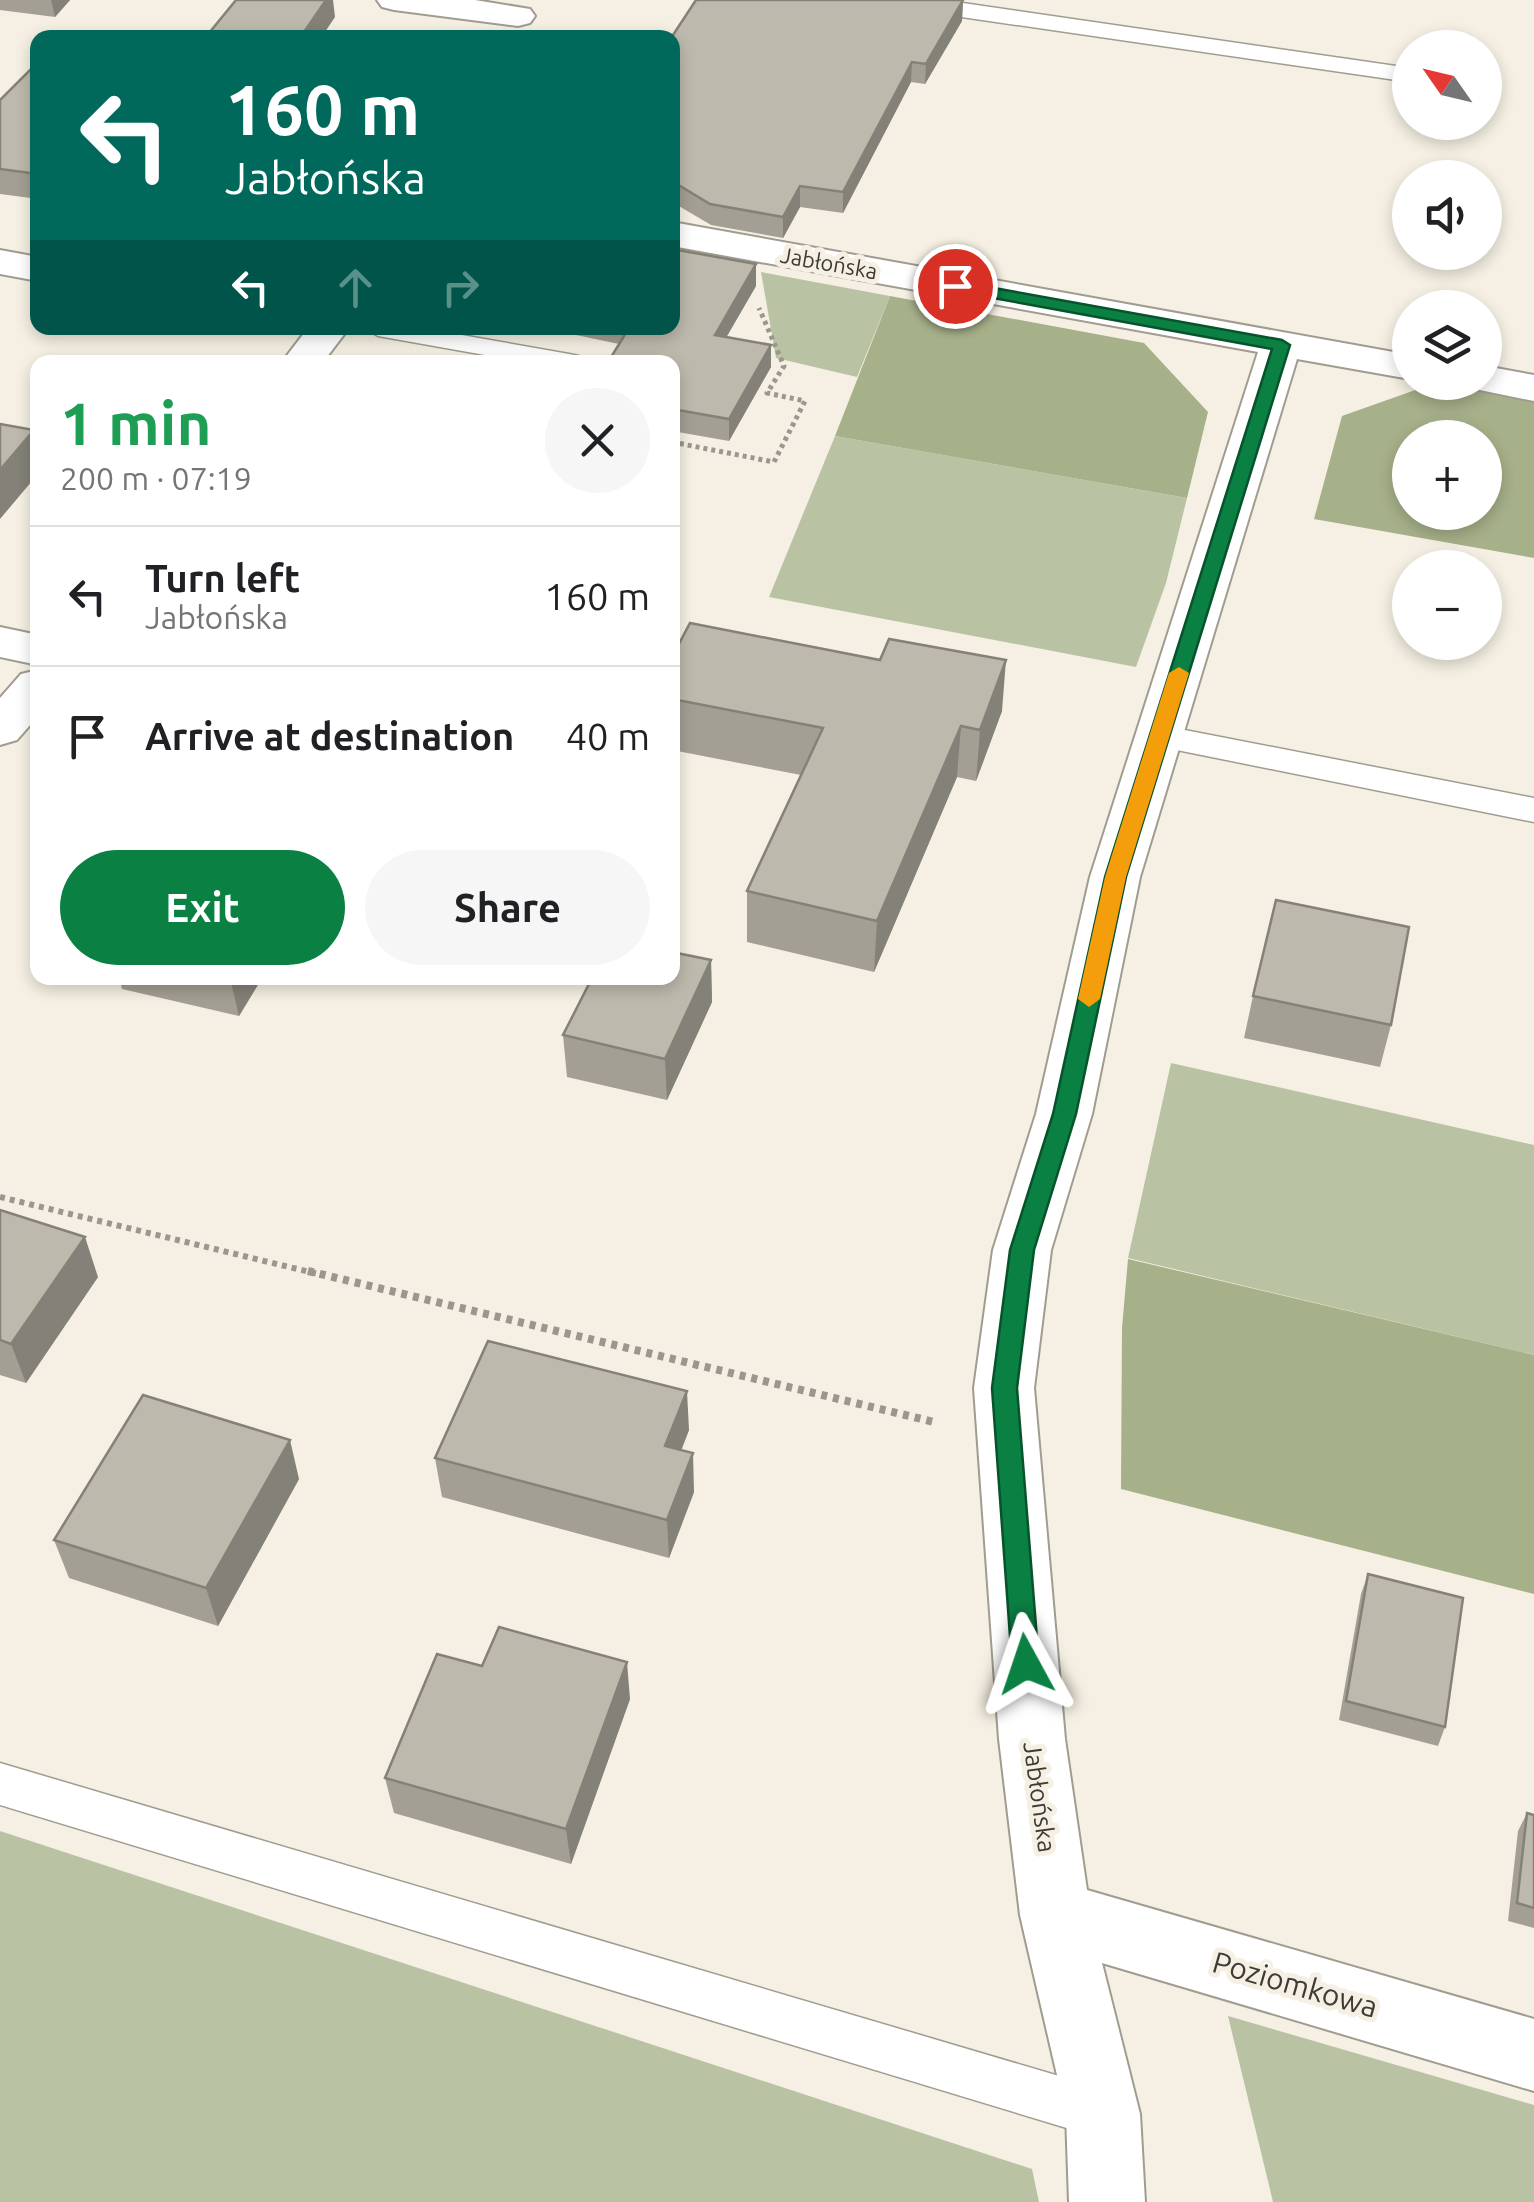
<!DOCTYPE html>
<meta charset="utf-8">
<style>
body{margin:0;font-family:Ubuntu,sans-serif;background:#f6f6f6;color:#202124;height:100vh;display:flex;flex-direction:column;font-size:38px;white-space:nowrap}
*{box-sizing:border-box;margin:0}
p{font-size:32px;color:#757577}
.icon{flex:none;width:55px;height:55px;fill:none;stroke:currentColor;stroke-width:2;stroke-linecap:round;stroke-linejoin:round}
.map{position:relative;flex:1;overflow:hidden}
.sheet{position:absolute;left:30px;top:355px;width:650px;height:630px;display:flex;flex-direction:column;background:#fff;border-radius:20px;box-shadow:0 5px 15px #0003}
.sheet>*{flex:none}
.hud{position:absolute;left:30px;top:30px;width:650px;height:305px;border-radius:20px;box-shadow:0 5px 15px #0003;background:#00695c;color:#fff;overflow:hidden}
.needle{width:65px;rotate:304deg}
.fabs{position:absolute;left:1392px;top:30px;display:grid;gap:20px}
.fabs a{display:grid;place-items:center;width:110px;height:110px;border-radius:50%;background:#fff;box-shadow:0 5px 15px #0003;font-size:50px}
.pin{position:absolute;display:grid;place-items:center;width:85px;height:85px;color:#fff;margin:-42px;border:5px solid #fff;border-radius:50%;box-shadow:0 2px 10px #0007}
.me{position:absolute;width:110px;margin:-55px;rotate:355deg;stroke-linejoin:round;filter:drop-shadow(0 0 8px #0008)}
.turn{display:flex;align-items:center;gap:35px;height:210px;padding:0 30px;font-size:45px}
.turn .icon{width:130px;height:130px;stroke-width:2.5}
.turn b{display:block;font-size:70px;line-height:85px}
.lanes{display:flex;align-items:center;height:95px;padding:0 30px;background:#0003;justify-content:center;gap:50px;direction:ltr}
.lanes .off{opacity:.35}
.round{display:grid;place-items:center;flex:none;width:105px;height:105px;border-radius:52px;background:#f6f6f6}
.head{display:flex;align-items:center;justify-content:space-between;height:170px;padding:0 30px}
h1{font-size:60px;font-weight:700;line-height:75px;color:#1e9e55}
.button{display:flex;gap:20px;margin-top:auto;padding:20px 30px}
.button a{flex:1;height:115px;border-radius:60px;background:#0b8043;color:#fff;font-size:40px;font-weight:700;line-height:115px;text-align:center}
.button a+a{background:#f6f6f6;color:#202124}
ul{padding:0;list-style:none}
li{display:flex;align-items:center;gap:30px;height:140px;padding:0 30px;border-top:2px solid #e0e0e0}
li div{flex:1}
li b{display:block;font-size:38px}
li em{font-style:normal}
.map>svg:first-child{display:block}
</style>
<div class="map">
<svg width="1534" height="2202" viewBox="0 0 1534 2202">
<rect width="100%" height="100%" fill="#f5f0e3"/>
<g fill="#bac2a4">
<path d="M 761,272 L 890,296 L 857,377 L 776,358 Z"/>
<path d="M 835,436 L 1187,498 L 1166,583 L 1136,667 L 769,597 Z"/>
<path d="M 1171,1063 L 1534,1145 L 1534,1355 L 1128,1258 Z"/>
<path d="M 0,1831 L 1032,2169 L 1039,2202 L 0,2202 Z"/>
<path d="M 1228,2016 L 1534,2105 L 1534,2202 L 1273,2202 Z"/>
</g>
<g fill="#a6b089" fill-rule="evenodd">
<path d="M 890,296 L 1144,343 L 1208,412 L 1187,498 L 835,436 Z"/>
<path d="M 1435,383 L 1534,401 L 1534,558 L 1314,519 L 1342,416 ZM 1410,438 L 1485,438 L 1485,512 L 1410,512 Z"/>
<path d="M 1128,1259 L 1534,1355 L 1534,1594 L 1121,1489 L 1122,1328 Z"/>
</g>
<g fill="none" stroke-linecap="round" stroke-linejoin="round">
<defs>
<g id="service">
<path d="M 881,0 L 942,0 L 1410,68 L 1410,82 L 893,7 Z"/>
<path d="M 364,328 L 422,328 L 569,354 L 579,356 L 583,362 L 524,362 L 378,336 Z"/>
<path d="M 1159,725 L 1534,798 L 1534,822 L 1147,744 L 1143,736 L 1147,728 Z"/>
<path d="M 0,1763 L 1103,2089 L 1121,2096 L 1128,2114 L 1121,2132 L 1103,2139 L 0,1805 Z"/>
</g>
<g id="minor">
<path d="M 377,0 L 475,0 L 530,9 L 535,16 L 530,23 L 518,26 L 394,10 L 382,7 Z"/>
<path d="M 672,222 L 1410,355 L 1410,379 L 1297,359 L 1140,877 L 1092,1114 L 1051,1250 L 1034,1388 L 1065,1739 L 1087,1890 L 1534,2019 L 1534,2091 L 1102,1963 L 1140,2114 L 1145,2202 L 1069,2202 L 1066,2114 L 1020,1915 L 999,1739 L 974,1388 L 993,1250 L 1036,1114 L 1090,877 L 1258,352 L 672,246 Z"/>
<path d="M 1485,366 L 1534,375 L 1534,401 L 1470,388 L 1467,382 L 1485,382 Z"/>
<path d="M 0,627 L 38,635 L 38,665 L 0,657 Z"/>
</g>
<g id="tertiary">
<path d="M 0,250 L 38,257 L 38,281 L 0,274 Z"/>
<path d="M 308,328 L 349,328 L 323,362 L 282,362 Z"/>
<path d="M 38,670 L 38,716 L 17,740 L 0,745 L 0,698 L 21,674 Z"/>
</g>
</defs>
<use href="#service" stroke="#a19c90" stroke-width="3"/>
<use href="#minor" stroke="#a19c90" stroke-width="4"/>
<use href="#tertiary" stroke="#a19c90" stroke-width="4"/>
<path stroke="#9b978e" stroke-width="5" stroke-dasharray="4 4" stroke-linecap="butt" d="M 672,442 L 774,462 L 805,401 L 767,393 L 784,366 L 759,308"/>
<path stroke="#9b978e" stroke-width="6" stroke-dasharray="5 5" stroke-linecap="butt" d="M 0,1197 L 318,1274"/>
<path stroke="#9b978e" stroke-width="8" stroke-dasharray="6 6" stroke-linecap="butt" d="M 308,1271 L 934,1422"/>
<use href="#service" fill="#fff" fill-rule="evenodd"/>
<use href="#minor" fill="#fff" fill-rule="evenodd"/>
<use href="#tertiary" fill="#fff" fill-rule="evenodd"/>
</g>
<g fill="#a39f94">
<path d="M 0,0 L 70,0 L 55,17 L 0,10 Z"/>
<path d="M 963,0 L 962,21 L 925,84 L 911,82 L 843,213 L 800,207 L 783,238 L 711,225 L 672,202 L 672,38 Z"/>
<path d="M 38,62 L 38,199 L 0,194 L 0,100 Z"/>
<path d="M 756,286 L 726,337 L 771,345 L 771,367 L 729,441 L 672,431 L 672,362 L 619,344 L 576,335 L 575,328 L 672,328 Z"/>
<path d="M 672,657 L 1002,711 L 976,781 L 957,777 L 874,972 L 747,942 L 747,891 L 801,775 L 672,750 Z"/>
<path d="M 711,960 L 712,1002 L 667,1100 L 567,1077 L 563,1035 Z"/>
<path d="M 119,978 L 262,978 L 239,1016 L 122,989 Z"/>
<path d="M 1253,996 L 1391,1025 L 1380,1067 L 1244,1038 Z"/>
<path d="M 0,1210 L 98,1277 L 26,1383 L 0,1375 Z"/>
<path d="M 689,1430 L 681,1450 L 694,1492 L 669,1558 L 442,1497 L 435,1458 Z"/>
<path d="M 299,1479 L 218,1626 L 69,1578 L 54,1540 Z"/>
<path d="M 1368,1574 L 1445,1727 L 1438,1746 L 1339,1720 L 1361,1594 Z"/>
<path d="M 482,1666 L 630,1699 L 571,1864 L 394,1813 L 385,1778 Z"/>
<path d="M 1527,1813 L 1534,1815 L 1534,1928 L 1508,1921 L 1518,1831 Z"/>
</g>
<g fill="#848278">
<path d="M 51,0 L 70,0 L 55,17 Z"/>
<path d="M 326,0 L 333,0 L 335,17 L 321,38 L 300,38 Z"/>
<path d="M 963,0 L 962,21 L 925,84 L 926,64 Z"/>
<path d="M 912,62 L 911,82 L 843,213 L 843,192 Z"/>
<path d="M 800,186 L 800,207 L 783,238 L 783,217 Z"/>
<path d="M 756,264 L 756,286 L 715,357 L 715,335 Z"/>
<path d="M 771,345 L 771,367 L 729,441 L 729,419 Z"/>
<path d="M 34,430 L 38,446 L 38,474 L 0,519 L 0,470 Z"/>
<path d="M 1006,660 L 1002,711 L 976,781 L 980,730 Z"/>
<path d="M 961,726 L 957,777 L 874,972 L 877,921 Z"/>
<path d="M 711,960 L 712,1002 L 667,1100 L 665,1059 Z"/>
<path d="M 230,978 L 262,978 L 239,1016 Z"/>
<path d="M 85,1237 L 98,1277 L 26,1383 L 11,1344 Z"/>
<path d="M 687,1391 L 689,1430 L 668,1485 L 665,1446 Z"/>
<path d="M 290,1440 L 299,1479 L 218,1626 L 206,1588 Z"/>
<path d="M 693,1453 L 694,1492 L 669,1558 L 667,1520 Z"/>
<path d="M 627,1662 L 630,1699 L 571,1864 L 566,1829 Z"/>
</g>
<g fill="#bdb9ac" stroke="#848278" stroke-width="2.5">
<path d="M 236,0 L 326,0 L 300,38 L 205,38 Z"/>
<path d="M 696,0 L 963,0 L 926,64 L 912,62 L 843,192 L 800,186 L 783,217 L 710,204 L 672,181 L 672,38 L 671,38 Z"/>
<path d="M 38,62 L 38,174 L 0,169 L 0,100 Z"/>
<path d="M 672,249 L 756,264 L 715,335 L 771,345 L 729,419 L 672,409 L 672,362 L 608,362 L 629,328 L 672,328 Z"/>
<path d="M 0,424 L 34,430 L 0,470 Z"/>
<path d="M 690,623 L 880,660 L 889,639 L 1006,660 L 980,730 L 961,726 L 877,921 L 747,891 L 823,728 L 672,699 L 672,657 Z"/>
<path d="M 1276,900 L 1409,927 L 1391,1025 L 1253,996 Z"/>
<path d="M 672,952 L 711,960 L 665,1059 L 563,1035 L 592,978 L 672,978 Z"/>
<path d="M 0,1210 L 85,1237 L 11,1344 L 0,1340 Z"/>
<path d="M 488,1341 L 687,1391 L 665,1446 L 693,1453 L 667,1520 L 435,1458 Z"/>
<path d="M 143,1395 L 290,1440 L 206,1588 L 54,1540 Z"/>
<path d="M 1368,1574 L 1463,1598 L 1445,1727 L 1346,1701 Z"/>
<path d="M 499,1627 L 627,1662 L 566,1829 L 385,1778 L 437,1654 L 482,1666 Z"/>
<path d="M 1527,1813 L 1534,1815 L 1534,1908 L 1517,1903 Z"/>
</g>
<path fill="#0b8043" stroke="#07532c" stroke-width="2.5" d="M 955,281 L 1282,340 L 1290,345 L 1126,877 L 1076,1114 L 1034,1250 L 1017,1388 L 1039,1664 L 1035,1673 L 1026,1676 L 1016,1673 L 1012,1664 L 992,1388 L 1010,1250 L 1053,1114 L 1105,877 L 1272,349 L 949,290 L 946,286 Z"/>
<path fill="#f59e0b" d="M 1179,667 L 1189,673 L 1126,877 L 1100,999 L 1089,1007 L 1078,999 L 1105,877 L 1169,673 Z"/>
<g text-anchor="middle" stroke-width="10" stroke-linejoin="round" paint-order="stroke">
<g font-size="22" fill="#3d3b36" stroke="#f5f0e3">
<text transform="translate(829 263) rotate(10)" y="8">Jabłońska</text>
</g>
<g font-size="25" fill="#3d3b36" stroke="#f5f0e3">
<text transform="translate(1040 1797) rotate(82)" y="9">Jabłońska</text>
</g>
<g font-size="30" fill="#3d3b36" stroke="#f5f0e3">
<text transform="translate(1295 1985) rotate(16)" y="10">Poziomkowa</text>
</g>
</g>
</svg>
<div class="fabs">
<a><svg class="needle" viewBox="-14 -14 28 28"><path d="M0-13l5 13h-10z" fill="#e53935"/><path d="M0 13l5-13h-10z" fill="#757577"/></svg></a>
<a><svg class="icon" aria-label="sound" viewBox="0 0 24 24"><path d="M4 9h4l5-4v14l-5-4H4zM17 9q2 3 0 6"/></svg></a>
<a><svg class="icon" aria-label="layers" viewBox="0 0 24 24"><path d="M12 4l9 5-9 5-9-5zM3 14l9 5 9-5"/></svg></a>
<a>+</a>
<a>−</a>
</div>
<div class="pin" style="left:955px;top:286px;background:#d93025"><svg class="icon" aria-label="arrive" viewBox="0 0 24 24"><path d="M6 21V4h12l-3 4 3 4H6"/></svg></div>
<svg class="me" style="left:1026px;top:1664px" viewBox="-20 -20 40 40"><path d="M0-17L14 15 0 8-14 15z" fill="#0b8043" stroke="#fff" stroke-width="4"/></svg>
<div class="hud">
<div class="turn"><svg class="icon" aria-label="left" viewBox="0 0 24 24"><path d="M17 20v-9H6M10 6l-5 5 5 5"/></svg><div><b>160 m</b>Jabłońska</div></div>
<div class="lanes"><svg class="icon" aria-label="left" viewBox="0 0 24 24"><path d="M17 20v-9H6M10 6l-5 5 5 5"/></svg><svg class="icon off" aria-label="ahead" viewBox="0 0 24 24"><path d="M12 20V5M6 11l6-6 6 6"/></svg><svg class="icon off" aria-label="right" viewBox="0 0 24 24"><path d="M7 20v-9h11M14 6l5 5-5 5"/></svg></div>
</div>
<section class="sheet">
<div class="head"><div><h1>1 min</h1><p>200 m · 07:19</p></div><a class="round"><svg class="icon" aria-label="close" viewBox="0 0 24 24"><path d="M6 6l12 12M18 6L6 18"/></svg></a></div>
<ul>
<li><svg class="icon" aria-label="left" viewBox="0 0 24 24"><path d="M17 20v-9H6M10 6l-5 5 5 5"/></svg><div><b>Turn left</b><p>Jabłońska</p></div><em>160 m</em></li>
<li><svg class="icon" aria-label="arrive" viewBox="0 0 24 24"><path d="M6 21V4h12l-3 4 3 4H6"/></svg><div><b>Arrive at destination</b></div><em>40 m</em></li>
</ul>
<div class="button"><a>Exit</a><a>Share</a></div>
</section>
</div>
